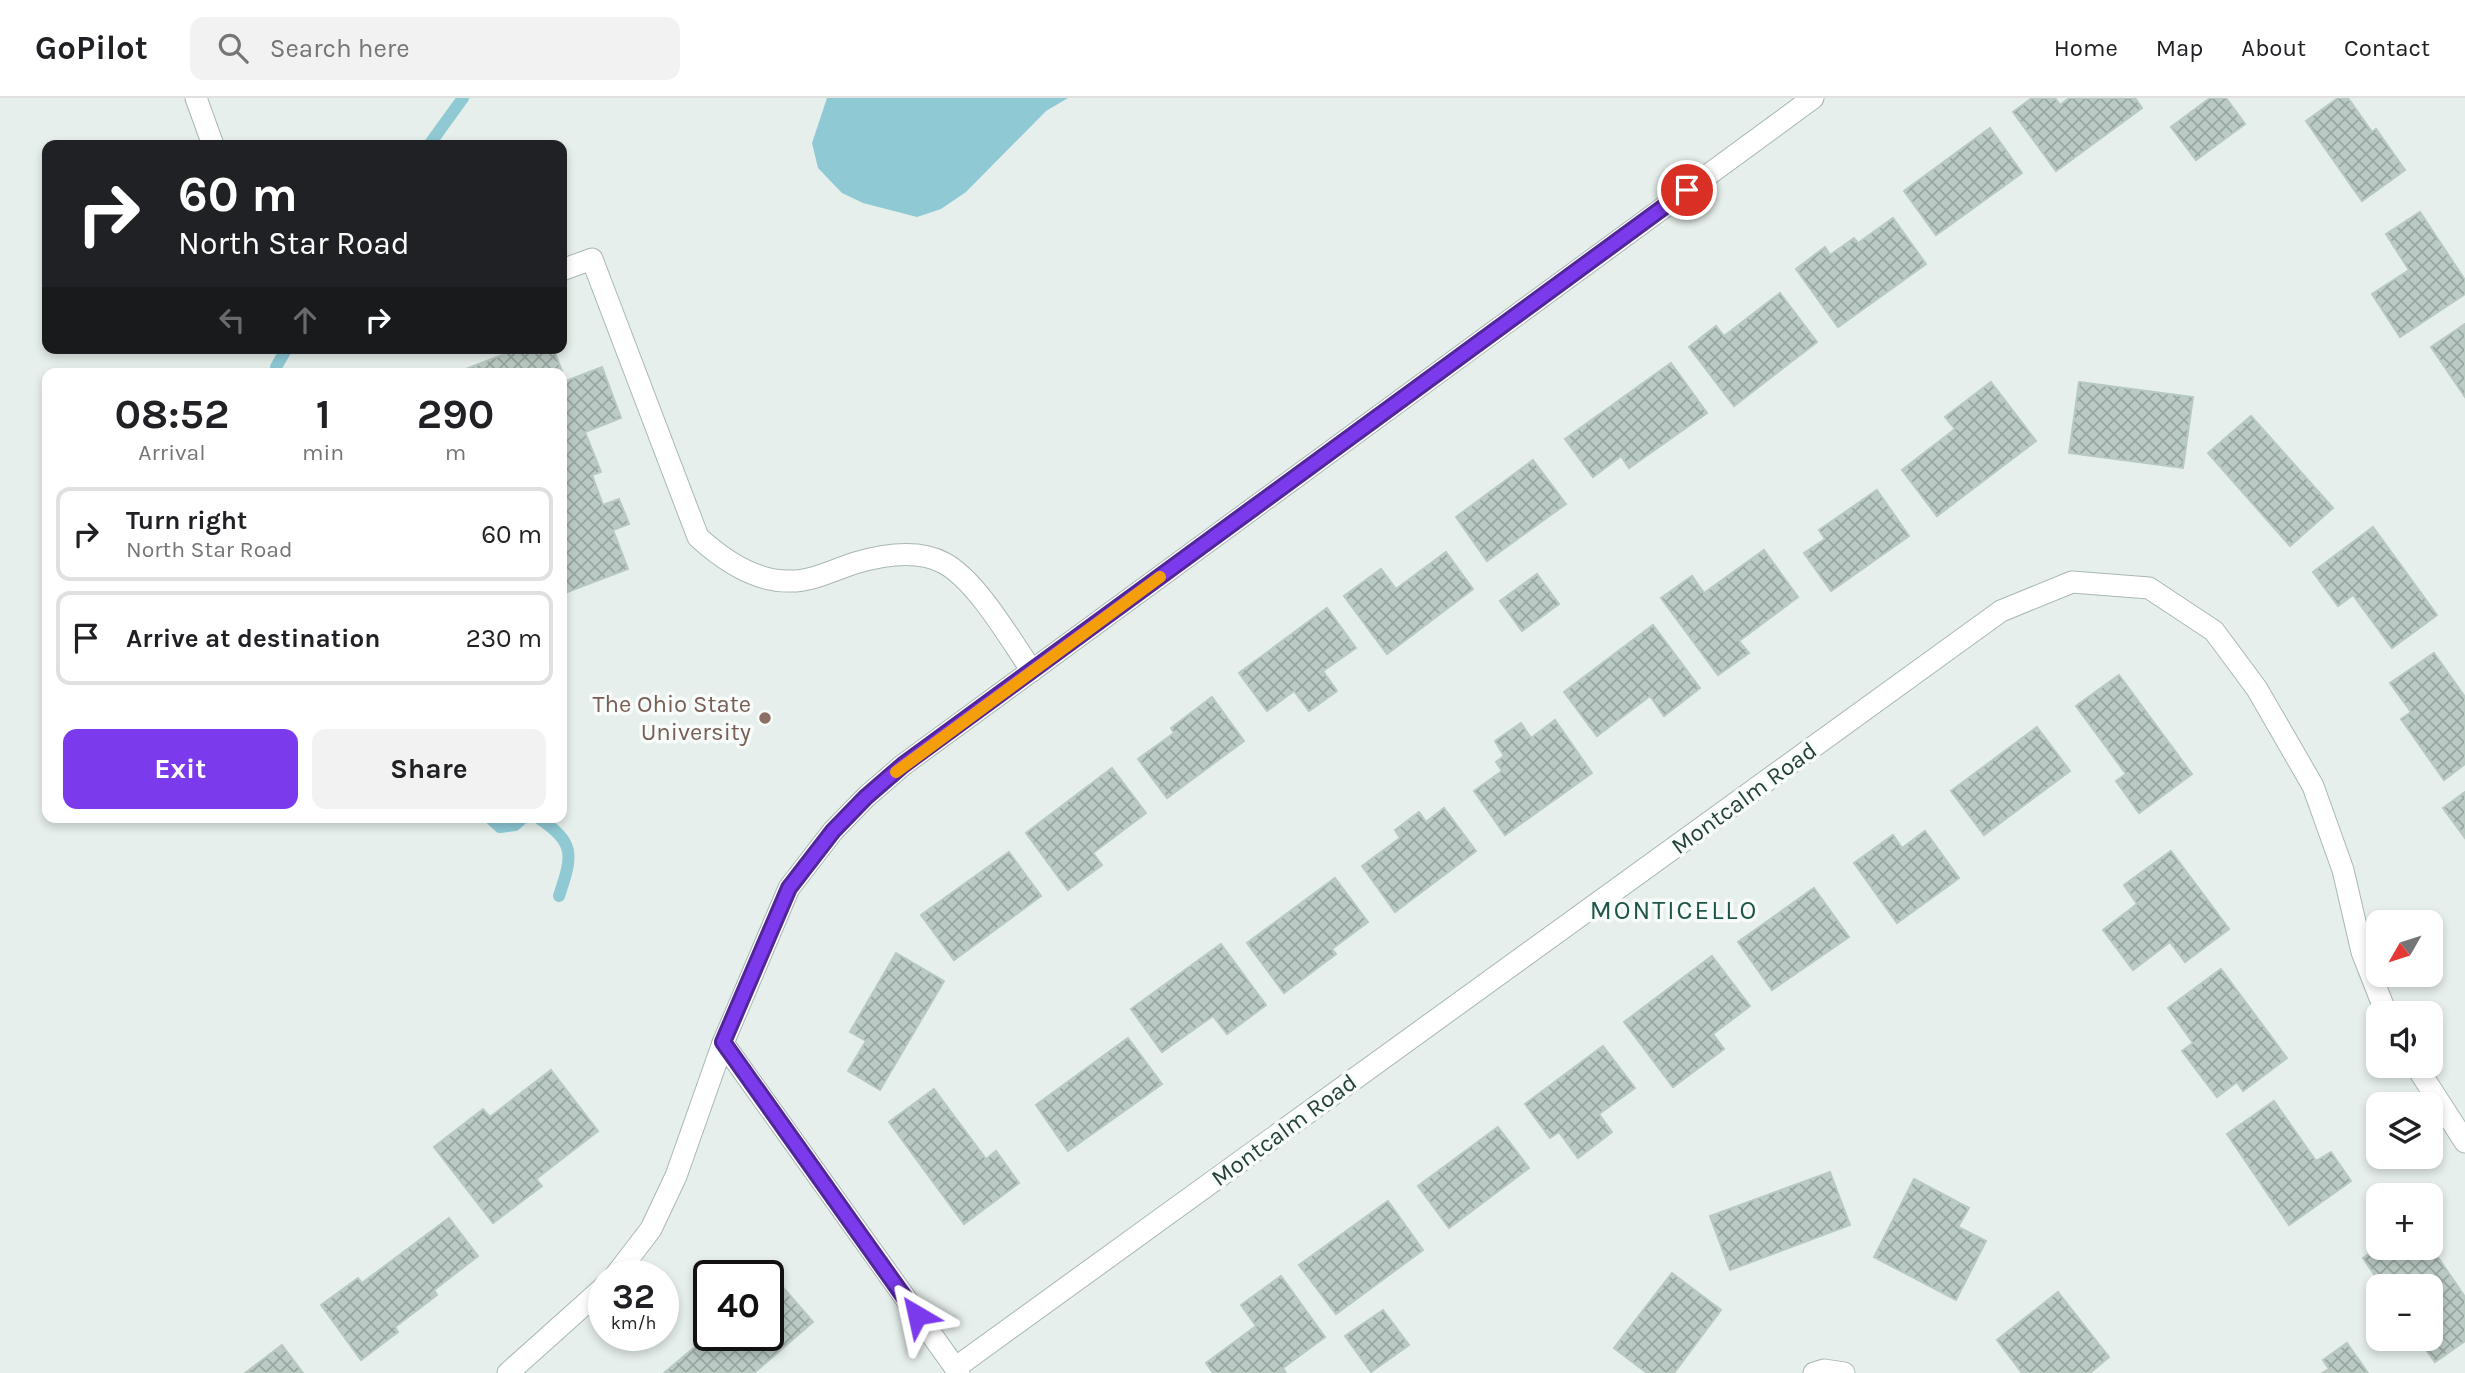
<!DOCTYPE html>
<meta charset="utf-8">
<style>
body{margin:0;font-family:Karla,sans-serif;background:#f2f2f2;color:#202124;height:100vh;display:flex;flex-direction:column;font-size:26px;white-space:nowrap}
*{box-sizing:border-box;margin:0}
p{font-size:23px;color:#757577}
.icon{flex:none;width:38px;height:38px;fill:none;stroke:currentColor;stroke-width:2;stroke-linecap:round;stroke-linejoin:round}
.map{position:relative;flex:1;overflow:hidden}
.panel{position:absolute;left:42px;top:270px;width:525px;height:455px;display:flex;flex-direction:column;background:#fff;border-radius:14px;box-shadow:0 4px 10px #0003}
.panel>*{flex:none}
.hud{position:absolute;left:42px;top:42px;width:525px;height:214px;border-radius:14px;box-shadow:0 4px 10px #0003;background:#202124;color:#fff;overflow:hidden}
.needle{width:46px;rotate:231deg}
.tools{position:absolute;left:2366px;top:812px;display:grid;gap:14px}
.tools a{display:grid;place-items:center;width:77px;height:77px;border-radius:14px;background:#fff;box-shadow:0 4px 10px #0003;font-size:35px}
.speed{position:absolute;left:588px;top:1162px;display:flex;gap:14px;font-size:35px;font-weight:700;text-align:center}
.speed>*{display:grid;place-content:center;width:91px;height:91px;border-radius:50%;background:#fff;box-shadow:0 4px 10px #0003;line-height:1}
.speed small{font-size:18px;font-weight:400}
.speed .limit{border:4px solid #111;border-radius:10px;background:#fff;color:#111}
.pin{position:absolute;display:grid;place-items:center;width:60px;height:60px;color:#fff;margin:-30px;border:4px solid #fff;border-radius:50%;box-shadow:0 2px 7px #0007}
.me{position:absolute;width:77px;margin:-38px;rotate:324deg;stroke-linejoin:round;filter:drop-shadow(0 0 5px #0008)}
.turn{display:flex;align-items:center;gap:24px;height:147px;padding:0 21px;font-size:32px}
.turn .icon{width:91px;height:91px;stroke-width:2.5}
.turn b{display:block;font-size:49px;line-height:60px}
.lanes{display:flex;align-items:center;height:66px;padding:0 21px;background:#0003;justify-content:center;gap:35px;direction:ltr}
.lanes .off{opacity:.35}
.eta{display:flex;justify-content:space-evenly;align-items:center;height:119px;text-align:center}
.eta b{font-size:42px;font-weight:700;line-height:49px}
.primary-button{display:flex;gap:14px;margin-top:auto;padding:14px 21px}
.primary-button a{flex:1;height:80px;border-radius:14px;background:#7c3aed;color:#fff;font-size:28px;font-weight:700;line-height:80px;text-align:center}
.primary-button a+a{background:#f2f2f2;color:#202124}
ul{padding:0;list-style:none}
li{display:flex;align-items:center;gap:21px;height:94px;margin:0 14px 10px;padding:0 7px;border:4px solid #e0e0e0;border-radius:14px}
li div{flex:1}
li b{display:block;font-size:26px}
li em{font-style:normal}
header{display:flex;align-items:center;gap:42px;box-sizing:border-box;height:98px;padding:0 35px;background:#fff;border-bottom:2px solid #e0e0e0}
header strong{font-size:33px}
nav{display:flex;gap:38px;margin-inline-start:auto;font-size:24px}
.search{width:490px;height:63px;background:#f2f2f2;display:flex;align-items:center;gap:18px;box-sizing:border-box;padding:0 24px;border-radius:14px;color:#757577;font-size:26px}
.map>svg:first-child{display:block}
</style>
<header>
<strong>GoPilot</strong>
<div class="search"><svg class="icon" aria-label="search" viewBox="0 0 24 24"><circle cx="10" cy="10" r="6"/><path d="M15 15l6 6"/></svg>Search here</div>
<nav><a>Home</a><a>Map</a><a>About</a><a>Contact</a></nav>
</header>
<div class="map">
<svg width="2465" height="1275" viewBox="0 0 2465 1275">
<defs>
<pattern id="building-cross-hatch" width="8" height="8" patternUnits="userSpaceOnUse" patternTransform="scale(1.75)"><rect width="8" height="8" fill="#bbcac4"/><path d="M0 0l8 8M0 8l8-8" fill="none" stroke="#98a6a0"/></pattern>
</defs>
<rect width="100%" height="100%" fill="#e6efeb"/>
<path fill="#8ec9d4" d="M 827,0 L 1068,0 L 1046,13 L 966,94 L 941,111 L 917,119 L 863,105 L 842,95 L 818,70 L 812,45 Z"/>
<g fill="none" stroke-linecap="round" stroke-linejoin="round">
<g stroke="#8ec9d4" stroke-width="12">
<path d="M 429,47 L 463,0"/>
<path d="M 278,275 L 276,269 L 287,250"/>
<path d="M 489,719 L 500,729 L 515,727 L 524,719"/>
<path d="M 537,719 C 576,745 573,756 559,798"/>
</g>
</g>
<g fill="url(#building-cross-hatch)" stroke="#b8c9c2" stroke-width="2">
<path d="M 2032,0 L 2055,0 L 2060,7 L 2069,0 L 2135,0 L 2142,10 L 2056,73 L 2013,14 Z"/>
<path d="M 2210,0 L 2226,0 L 2245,26 L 2196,62 L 2171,29 Z"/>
<path d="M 2338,0 L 2348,0 L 2372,34 L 2376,31 L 2405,72 L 2362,103 L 2306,23 Z"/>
<path d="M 1990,30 L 2022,75 L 1936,137 L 1904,93 Z"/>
<path d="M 2420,114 L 2465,182 L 2465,196 L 2400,239 L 2372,196 L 2409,172 L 2386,136 Z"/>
<path d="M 1893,120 L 1926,166 L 1838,229 L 1796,171 L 1825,149 L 1830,157 L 1854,140 L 1858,145 Z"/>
<path d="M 1780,195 L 1817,244 L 1734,308 L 1689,249 L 1716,228 L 1724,238 Z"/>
<path d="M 2465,226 L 2465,299 L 2431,249 Z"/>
<path d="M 520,250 L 553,250 L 566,283 L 602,269 L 621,320 L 585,334 L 601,374 L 592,377 L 603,407 L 619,401 L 629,426 L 613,432 L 628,471 L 562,496 L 562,275 L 456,275 Z"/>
<path d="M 1671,265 L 1707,315 L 1629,370 L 1621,358 L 1593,379 L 1565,341 Z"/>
<path d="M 1991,284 L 2036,343 L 1937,418 L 1902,372 L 1955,331 L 1945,319 Z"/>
<path d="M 2079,284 L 2193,299 L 2183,370 L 2069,355 Z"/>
<path d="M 2251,318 L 2333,410 L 2290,448 L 2208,355 Z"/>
<path d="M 1533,362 L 1566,406 L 1487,463 L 1456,419 Z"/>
<path d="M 1877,392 L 1909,438 L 1831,493 L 1804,455 L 1825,441 L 1819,432 Z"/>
<path d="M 2373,429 L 2437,517 L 2392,550 L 2353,497 L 2338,508 L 2313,474 Z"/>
<path d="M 1764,452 L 1798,499 L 1739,543 L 1749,555 L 1718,577 L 1661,500 L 1692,478 L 1704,495 Z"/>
<path d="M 1446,454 L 1473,491 L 1387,556 L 1344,498 L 1381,471 L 1396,491 Z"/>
<path d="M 1537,476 L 1559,506 L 1522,533 L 1500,503 Z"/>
<path d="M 1327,510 L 1356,550 L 1323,573 L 1337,593 L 1309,613 L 1294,593 L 1267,613 L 1239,575 Z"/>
<path d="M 1653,527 L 1700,590 L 1664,618 L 1650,598 L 1597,638 L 1564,594 Z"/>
<path d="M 2434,555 L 2465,599 L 2465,666 L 2444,682 L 2401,621 L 2411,614 L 2390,585 Z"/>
<path d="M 2119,577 L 2192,676 L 2139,715 L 2116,683 L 2126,676 L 2076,608 Z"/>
<path d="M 1212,599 L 1244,643 L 1167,700 L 1138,661 L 1174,635 L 1171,630 Z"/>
<path d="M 1555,622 L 1592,675 L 1505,737 L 1474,693 L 1502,673 L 1496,664 L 1504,658 L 1495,643 L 1521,625 L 1531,640 Z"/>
<path d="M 2037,629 L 2070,673 L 1984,737 L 1951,693 Z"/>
<path d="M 1112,670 L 1146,715 L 1093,755 L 1102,767 L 1068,792 L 1026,735 Z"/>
<path d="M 2465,694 L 2465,740 L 2443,710 Z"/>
<path d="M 1444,710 L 1476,753 L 1395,814 L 1362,768 L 1400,740 L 1395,732 L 1419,714 L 1426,724 Z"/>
<path d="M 1925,733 L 1959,780 L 1897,825 L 1854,765 L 1893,737 L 1902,750 Z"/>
<path d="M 2171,753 L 2229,831 L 2185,864 L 2170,844 L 2133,872 L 2103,832 L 2137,806 L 2124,787 Z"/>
<path d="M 1009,754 L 1041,798 L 954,862 L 921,817 Z"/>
<path d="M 1335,780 L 1368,824 L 1332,851 L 1336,856 L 1284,895 L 1247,845 Z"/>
<path d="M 1814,790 L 1849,839 L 1772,892 L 1738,844 Z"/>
<path d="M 1221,846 L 1266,907 L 1227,936 L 1213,918 L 1162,954 L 1131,911 Z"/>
<path d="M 896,855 L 944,883 L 880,992 L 848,973 L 866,943 L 850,934 Z"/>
<path d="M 1712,858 L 1750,908 L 1713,936 L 1724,951 L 1673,989 L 1624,924 Z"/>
<path d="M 2221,871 L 2287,960 L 2243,993 L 2237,984 L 2217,999 L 2182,953 L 2193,945 L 2168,910 Z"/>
<path d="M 1128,940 L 1162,986 L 1068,1053 L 1036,1007 Z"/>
<path d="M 1603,948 L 1635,990 L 1599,1016 L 1612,1034 L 1578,1060 L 1559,1034 L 1550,1040 L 1525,1006 Z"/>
<path d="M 551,972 L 598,1033 L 536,1081 L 542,1088 L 493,1125 L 434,1049 L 483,1011 L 490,1019 Z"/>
<path d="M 934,991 L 986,1061 L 996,1053 L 1019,1085 L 964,1126 L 889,1024 Z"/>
<path d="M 2274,1003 L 2316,1063 L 2331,1054 L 2351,1083 L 2289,1127 L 2227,1036 Z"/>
<path d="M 1498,1029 L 1529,1070 L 1449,1130 L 1418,1088 Z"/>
<path d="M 1830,1074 L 1850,1127 L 1730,1172 L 1710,1118 Z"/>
<path d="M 1914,1081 L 1969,1110 L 1958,1129 L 1986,1143 L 1956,1202 L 1874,1159 Z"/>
<path d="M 1388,1103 L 1423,1152 L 1336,1216 L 1299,1167 Z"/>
<path d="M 449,1120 L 478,1158 L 434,1192 L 437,1197 L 395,1229 L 398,1234 L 361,1262 L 321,1207 L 358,1180 L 362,1185 Z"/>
<path d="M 2431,1149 L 2465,1199 L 2465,1243 L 2435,1264 L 2418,1241 L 2431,1241 L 2431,1188 L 2382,1188 L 2363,1160 L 2378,1150 Z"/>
<path d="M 768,1172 L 813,1224 L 754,1275 L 664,1275 L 709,1237 L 768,1237 L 768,1178 L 761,1178 Z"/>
<path d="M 1672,1175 L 1721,1212 L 1674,1275 L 1647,1275 L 1614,1250 Z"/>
<path d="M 1281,1178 L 1325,1239 L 1283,1270 L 1286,1275 L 1213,1275 L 1206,1265 L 1256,1228 L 1241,1207 Z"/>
<path d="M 2058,1194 L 2109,1259 L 2090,1275 L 2022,1275 L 1997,1242 Z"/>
<path d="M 1383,1212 L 1409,1247 L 1371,1274 L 1345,1238 Z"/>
<path d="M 2347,1245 L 2368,1275 L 2322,1275 L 2329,1271 L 2323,1262 Z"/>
<path d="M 282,1247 L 303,1275 L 245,1275 Z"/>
</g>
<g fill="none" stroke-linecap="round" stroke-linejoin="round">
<defs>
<g id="minor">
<path d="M 196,0 L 213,47"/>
<path d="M 562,172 L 592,161 L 698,439 C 722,461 753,483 788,483 C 811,484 833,472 855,465 C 882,457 918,451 944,465 C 977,483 1010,541 1032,573"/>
<path d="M 723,945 L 959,1275"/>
<path d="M 2416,968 L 2465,1044"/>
<path d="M 615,1178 L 651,1131 L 676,1078 L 723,945 L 789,790 L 833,733 L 866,699 L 903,667 L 1813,0"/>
<path d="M 955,1270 L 2001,513 L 2072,484 L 2149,490 L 2214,533 L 2257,591 L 2313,688 L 2343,772 L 2362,854 L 2386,915"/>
<path d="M 508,1275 L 604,1189"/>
<path d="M 1814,1275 L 1824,1272 L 1844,1275"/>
</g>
</defs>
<use href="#minor" stroke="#a8b8b2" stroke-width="23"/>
<use href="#minor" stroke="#fff" stroke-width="21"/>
</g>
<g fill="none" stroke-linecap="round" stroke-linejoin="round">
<defs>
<path id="route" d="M 917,1217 L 723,944 L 789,790 L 833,733 L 866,699 L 903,667 L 1687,92"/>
</defs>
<use href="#route" stroke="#51269a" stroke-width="18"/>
<use href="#route" stroke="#7c3aed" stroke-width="12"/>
<path stroke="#f59e0b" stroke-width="12" d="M 896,674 L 1160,479"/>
</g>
<circle fill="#8d6e63" stroke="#f7fbf9" stroke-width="2.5" cx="765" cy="620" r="7"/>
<g text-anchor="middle" stroke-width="7" stroke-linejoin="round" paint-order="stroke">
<g font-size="24" fill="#785e54" stroke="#f7fbf9" text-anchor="end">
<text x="751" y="614">The Ohio State<tspan x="751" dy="28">University</tspan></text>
</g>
<g font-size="24" fill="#24423a" stroke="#f7fbf9">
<text transform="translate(1744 700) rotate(-36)" y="8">Montcalm Road</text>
<text transform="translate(1284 1032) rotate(-36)" y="8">Montcalm Road</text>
</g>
<g font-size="26" letter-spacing="2" fill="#1f5548" stroke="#f7fbf9">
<text x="1674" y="821">MONTICELLO</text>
</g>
</g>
</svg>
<div class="tools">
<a><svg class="needle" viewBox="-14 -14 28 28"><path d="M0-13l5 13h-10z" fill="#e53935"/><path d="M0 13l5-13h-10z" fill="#757577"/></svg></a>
<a><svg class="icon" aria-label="sound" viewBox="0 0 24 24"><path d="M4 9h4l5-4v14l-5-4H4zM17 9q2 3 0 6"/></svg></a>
<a><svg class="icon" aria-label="layers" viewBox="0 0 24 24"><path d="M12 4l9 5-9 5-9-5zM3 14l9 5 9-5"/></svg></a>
<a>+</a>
<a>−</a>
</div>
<div class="speed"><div>32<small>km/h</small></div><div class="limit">40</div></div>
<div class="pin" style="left:1687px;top:92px;background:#d93025"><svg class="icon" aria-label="arrive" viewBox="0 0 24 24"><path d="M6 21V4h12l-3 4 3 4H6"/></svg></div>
<svg class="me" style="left:917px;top:1217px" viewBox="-20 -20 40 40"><path d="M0-17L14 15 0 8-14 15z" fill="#7c3aed" stroke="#fff" stroke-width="4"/></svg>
<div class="hud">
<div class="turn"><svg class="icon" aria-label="right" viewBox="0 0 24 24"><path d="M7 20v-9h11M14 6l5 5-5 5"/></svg><div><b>60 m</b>North Star Road</div></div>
<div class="lanes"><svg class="icon off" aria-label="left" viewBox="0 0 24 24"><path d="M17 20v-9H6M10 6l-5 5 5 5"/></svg><svg class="icon off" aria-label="ahead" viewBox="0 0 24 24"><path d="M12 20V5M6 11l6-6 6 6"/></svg><svg class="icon" aria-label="right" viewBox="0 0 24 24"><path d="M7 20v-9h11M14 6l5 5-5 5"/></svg></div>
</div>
<section class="panel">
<div class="eta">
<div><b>08:52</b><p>Arrival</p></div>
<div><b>1</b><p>min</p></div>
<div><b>290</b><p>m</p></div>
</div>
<ul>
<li><svg class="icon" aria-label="right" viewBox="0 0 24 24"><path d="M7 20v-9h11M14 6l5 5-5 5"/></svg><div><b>Turn right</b><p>North Star Road</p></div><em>60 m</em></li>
<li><svg class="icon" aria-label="arrive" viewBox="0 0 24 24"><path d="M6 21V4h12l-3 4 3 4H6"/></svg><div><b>Arrive at destination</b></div><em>230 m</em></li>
</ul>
<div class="primary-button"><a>Exit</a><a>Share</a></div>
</section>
</div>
